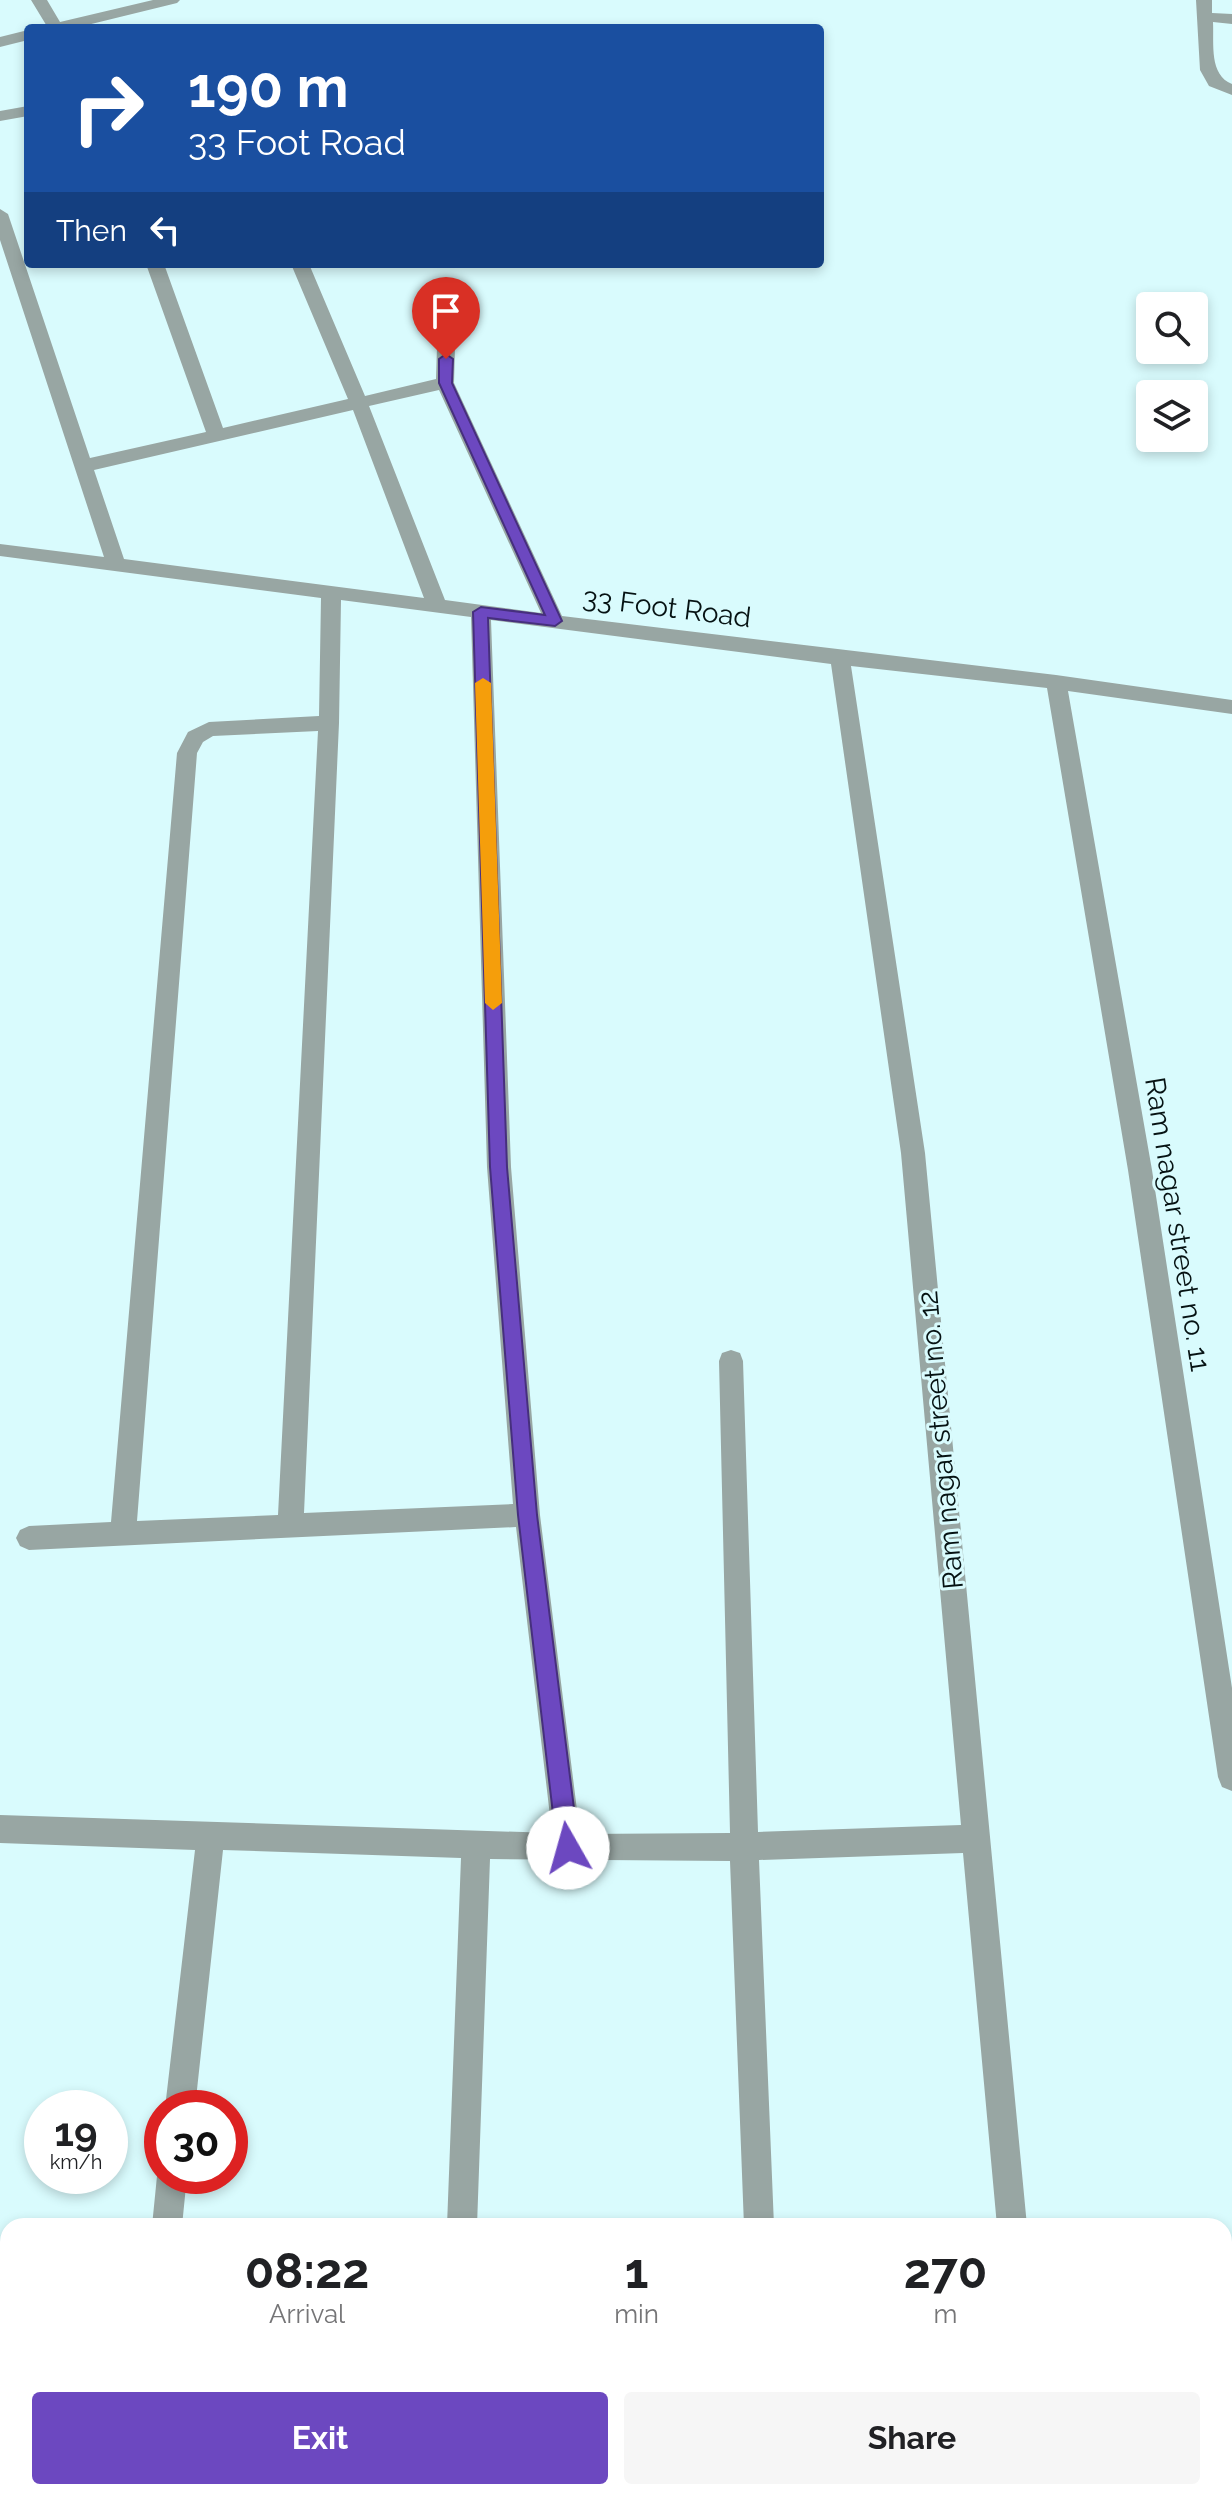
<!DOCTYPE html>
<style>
body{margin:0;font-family:Raleway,sans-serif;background:#f6f6f6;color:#202124;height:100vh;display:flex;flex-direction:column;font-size:30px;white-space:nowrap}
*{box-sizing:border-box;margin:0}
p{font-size:26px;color:#757577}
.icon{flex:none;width:44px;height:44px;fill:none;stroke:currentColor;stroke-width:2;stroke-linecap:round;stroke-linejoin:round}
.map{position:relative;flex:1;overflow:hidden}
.panel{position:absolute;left:0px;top:2218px;width:1232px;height:282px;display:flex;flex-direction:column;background:#fff;border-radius:24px 24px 0 0;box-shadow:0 4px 12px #0003}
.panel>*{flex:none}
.top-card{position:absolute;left:24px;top:24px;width:800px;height:244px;border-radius:8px;box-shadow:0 4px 12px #0003;background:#1a4fa0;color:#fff;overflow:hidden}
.controls{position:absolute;left:1136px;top:292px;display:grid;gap:16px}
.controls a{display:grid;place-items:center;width:72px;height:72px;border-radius:8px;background:#fff;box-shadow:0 4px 12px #0003;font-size:40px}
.speed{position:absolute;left:24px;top:2090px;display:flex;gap:16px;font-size:40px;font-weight:700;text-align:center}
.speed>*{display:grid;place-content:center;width:104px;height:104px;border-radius:50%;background:#fff;box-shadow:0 4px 12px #0003;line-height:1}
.speed small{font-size:20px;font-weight:400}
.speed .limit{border:12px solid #d22;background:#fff;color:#111}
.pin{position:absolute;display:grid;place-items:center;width:68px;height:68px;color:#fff;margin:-82px -34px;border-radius:50% 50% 50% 0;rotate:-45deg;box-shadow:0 0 8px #0007}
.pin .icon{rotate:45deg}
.me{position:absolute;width:88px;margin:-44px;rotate:353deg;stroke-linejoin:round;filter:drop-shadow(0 0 6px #0008)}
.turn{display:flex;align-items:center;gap:28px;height:168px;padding:0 32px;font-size:36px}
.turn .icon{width:104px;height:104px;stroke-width:2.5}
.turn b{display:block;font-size:56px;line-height:68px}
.then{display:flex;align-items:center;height:76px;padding:0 32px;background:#0003;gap:16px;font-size:30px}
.eta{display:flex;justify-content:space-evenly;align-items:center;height:136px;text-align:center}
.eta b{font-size:48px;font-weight:700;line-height:56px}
.primary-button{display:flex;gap:16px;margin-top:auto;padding:16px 32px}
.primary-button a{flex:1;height:92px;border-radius:8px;background:#6c48c0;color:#fff;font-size:32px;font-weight:700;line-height:92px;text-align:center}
.primary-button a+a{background:#f6f6f6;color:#202124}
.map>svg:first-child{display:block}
</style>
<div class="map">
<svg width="1232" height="2499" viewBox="0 0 1232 2499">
<rect width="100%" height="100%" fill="#d9fbfd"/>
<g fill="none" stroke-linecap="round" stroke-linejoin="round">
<g fill="#98a6a3" fill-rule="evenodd">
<path d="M 31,0 L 47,0 L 60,22 L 153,0 L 180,0 L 177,3 L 75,28 L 48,28 Z"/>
<path d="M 1196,0 L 1212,0 L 1212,13 L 1232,14 L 1232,24 L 1213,22 C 1214,44 1209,75 1232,84 L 1232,95 L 1209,86 L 1200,70 Z"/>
<path d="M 28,30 L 28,40 L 0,47 L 0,37 Z"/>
<path d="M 28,106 L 28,116 L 0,121 L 0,111 Z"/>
<path d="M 0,209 L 8,214 L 90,458 L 206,432 L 146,264 L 164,264 L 223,428 L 348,399 L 291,264 L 309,264 L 365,396 L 436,379 L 437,347 L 426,316 L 429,312 L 441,312 L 455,347 L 454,383 L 562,616 L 1056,675 L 1232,700 L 1232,714 L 1068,691 L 1152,1170 L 1232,1688 L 1232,1791 L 1222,1787 L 1218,1777 L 1128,1170 L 1047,688 L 851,666 L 925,1153 L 1027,2226 L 997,2226 L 963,1853 L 759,1860 L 774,2226 L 744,2226 L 730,1861 L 490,1859 L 477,2226 L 447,2226 L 461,1858 L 223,1850 L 195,2108 L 165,2108 L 195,1850 L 0,1843 L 0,1815 L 552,1833 L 516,1527 L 29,1550 L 20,1546 L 16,1538 L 20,1530 L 29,1526 L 111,1522 L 177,753 L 188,732 L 209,722 L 319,716 L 321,598 L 0,556 L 0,544 L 104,557 L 0,240 ZM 439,390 L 541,613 L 445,600 L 369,406 ZM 353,410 L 424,598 L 124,559 L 94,470 ZM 341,600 L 471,617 L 487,1167 L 513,1504 L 304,1513 L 339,723 ZM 491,620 L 831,664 L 901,1153 L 961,1825 L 758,1832 L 743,1361 L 740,1353 L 731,1350 L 722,1353 L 719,1361 L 730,1833 L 580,1834 L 540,1515 L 511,1167 ZM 318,731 L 278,1515 L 137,1521 L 197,753 L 203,742 L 213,736 Z"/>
<path d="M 161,2165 L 162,2176 L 187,2176 L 182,2226 L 152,2226 L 157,2176 Z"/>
<path d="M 120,2492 L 152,2492 L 151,2499 L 119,2499 Z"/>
<rect x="437" y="2492" width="32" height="7"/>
<rect x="753" y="2492" width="32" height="7"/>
<path d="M 1020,2492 L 1052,2492 L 1053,2499 L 1021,2499 Z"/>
</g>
</g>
<path fill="#6c48c0" stroke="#462f7d" stroke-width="2" d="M 446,354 L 453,359 L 452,383 L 562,621 L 555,626 L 488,618 L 507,1167 L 537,1515 L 579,1848 L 576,1855 L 568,1858 L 560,1855 L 557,1848 L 518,1515 L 490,1167 L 473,612 L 481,607 L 545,615 L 439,383 L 439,359 Z"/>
<path fill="#f59e0b" d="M 483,678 L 491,683 L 502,1003 L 493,1010 L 485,1003 L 475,683 Z"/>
<g text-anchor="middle" stroke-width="6" stroke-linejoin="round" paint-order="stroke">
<g font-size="28" fill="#061213" stroke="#d9fbfd">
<text transform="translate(667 607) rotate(7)" y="10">33 Foot Road</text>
<text transform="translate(1178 1224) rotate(81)" y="10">Ram nagar street no. 11</text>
<text transform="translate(940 1440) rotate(-95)" y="10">Ram nagar street no. 12</text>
</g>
</g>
</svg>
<div class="controls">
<a><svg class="icon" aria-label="search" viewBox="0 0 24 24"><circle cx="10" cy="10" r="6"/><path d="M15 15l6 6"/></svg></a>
<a><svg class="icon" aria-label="layers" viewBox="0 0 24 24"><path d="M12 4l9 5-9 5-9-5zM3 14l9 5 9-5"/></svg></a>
</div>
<div class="speed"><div>19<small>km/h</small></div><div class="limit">30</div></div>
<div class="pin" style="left:446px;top:359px;background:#d93025"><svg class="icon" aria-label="arrive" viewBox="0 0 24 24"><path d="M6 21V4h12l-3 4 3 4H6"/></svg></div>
<svg class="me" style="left:568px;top:1848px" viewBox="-20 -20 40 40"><circle r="19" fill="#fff"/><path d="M0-13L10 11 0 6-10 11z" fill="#6c48c0"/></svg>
<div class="top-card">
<div class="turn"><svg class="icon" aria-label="right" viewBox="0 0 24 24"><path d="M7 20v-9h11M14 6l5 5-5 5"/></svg><div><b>190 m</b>33 Foot Road</div></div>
<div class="then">Then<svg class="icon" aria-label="left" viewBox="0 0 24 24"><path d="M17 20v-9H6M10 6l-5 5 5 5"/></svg></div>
</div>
<section class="panel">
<div class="eta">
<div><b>08:22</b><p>Arrival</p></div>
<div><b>1</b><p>min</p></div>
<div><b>270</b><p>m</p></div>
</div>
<div class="primary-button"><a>Exit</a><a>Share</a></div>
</section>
</div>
